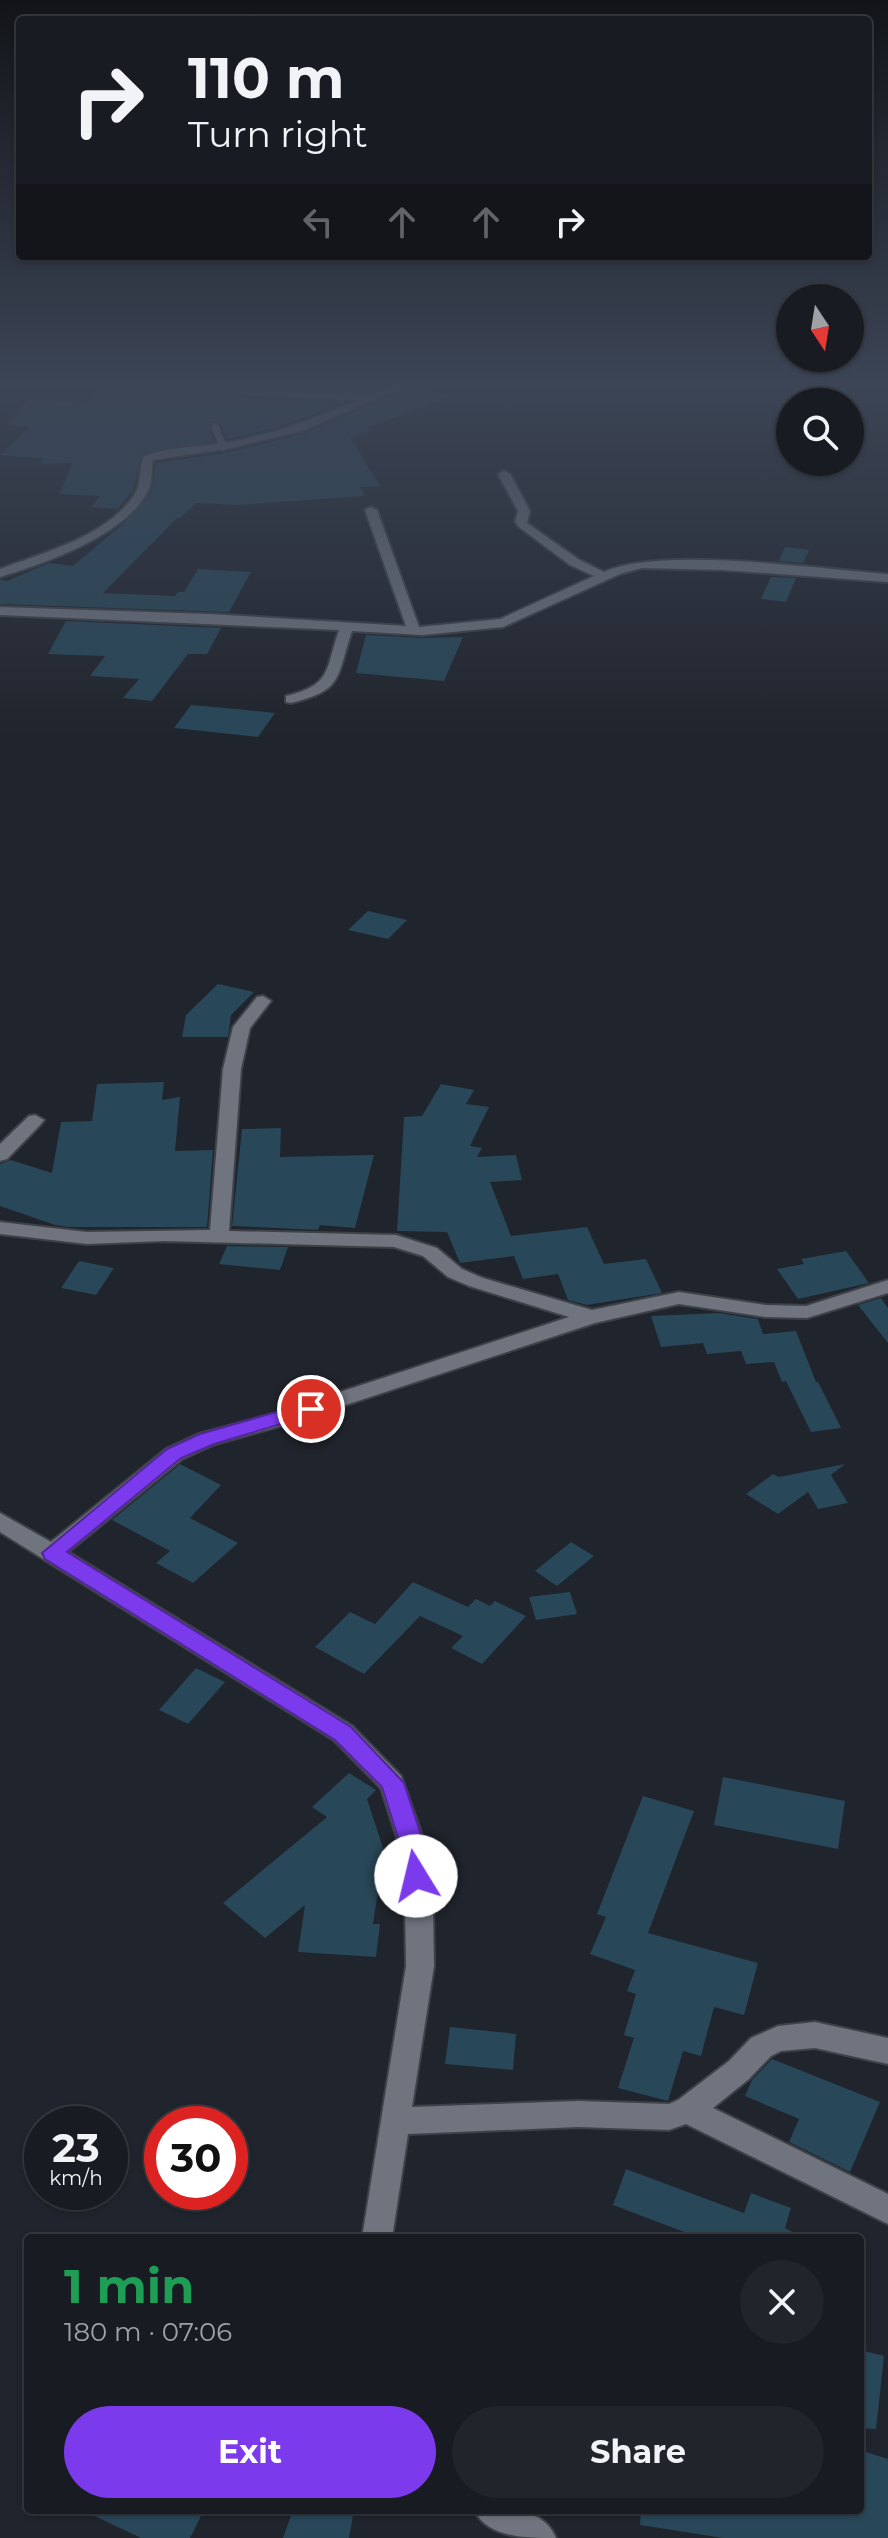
<!DOCTYPE html>
<meta charset="utf-8">
<style>
body{margin:0;font-family:Montserrat,sans-serif;background:#21242a;color:#f1f3f6;height:100vh;display:flex;flex-direction:column;font-size:30px;white-space:nowrap}
*{box-sizing:border-box;margin:0}
p{font-size:26px;color:#9fa1a5}
.icon{flex:none;width:44px;height:44px;fill:none;stroke:currentColor;stroke-width:2;stroke-linecap:round;stroke-linejoin:round}
.map{position:relative;flex:1;overflow:hidden}
.sheet{position:absolute;left:24px;top:2234px;width:840px;height:280px;display:flex;flex-direction:column;background:#181b21;border-radius:8px;box-shadow:0 2px 6px #0004,0 0 0 2px #36393f}
.sheet>*{flex:none}
.hud{position:absolute;left:16px;top:16px;width:856px;height:244px;border-radius:8px;box-shadow:0 2px 6px #0004,0 0 0 2px #36393f;background:#181b21;color:#f1f3f6;overflow:hidden}
.needle{width:52px;rotate:168deg}
.fabs{position:absolute;left:776px;top:284px;display:grid;gap:16px}
.fabs a{display:grid;place-items:center;width:88px;height:88px;border-radius:50%;background:#181b21;box-shadow:0 2px 6px #0004,0 0 0 2px #36393f;font-size:40px}
.speed{position:absolute;left:24px;top:2106px;display:flex;gap:16px;font-size:40px;font-weight:700;text-align:center}
.speed>*{display:grid;place-content:center;width:104px;height:104px;border-radius:50%;background:#181b21;box-shadow:0 2px 6px #0004,0 0 0 2px #36393f;line-height:1}
.speed small{font-size:20px;font-weight:400}
.speed .limit{border:12px solid #d22;background:#fff;color:#111}
.pin{position:absolute;display:grid;place-items:center;width:68px;height:68px;color:#fff;margin:-34px;border:4px solid #fff;border-radius:50%;box-shadow:0 2px 8px #0007}
.me{position:absolute;width:88px;margin:-44px;rotate:351deg;stroke-linejoin:round;filter:drop-shadow(0 0 6px #0008)}
.turn{display:flex;align-items:center;gap:28px;height:168px;padding:0 40px;font-size:36px}
.turn .icon{width:104px;height:104px;stroke-width:2.5}
.turn b{display:block;font-size:56px;line-height:68px}
.lanes{display:flex;align-items:center;height:76px;padding:0 40px;background:#0003;justify-content:center;gap:40px;direction:ltr}
.lanes .off{opacity:.35}
.round{display:grid;place-items:center;flex:none;width:84px;height:84px;border-radius:42px;background:#21242a}
.overview{display:flex;align-items:center;justify-content:space-between;height:136px;padding:0 40px}
h1{font-size:48px;font-weight:700;line-height:60px;color:#1e9e55}
.primary-button{display:flex;gap:16px;margin-top:auto;padding:16px 40px}
.primary-button a{flex:1;height:92px;border-radius:48px;background:#7c3aed;color:#fff;font-size:32px;font-weight:700;line-height:92px;text-align:center}
.primary-button a+a{background:#21242a;color:#f1f3f6}
.map>svg:first-child{display:block}
</style>
<div class="map">
<svg width="888" height="2538" viewBox="0 0 888 2538">
<rect width="100%" height="100%" fill="#20242c"/>
<g fill="#284758">
<path d="M 178,383 L 390,383 L 372,391 L 241,388 L 241,396 L 246,398 L 345,402 L 279,427 L 227,439 L 221,424 L 213,421 L 209,427 L 214,441 L 143,453 L 133,490 L 118,509 L 91,507 L 100,496 L 59,494 L 73,463 L 42,464 L 42,458 L 0,455 L 31,427 L 6,425 L 29,399 L 85,403 L 93,399 L 105,384 L 178,386 Z"/>
<path d="M 410,387 L 452,396 L 366,428 L 372,430 L 350,438 L 380,486 L 360,487 L 365,496 L 238,505 L 196,503 L 180,518 L 177,518 L 103,593 L 175,596 L 178,592 L 184,592 L 198,569 L 251,572 L 229,612 L 0,604 L 0,580 L 7,581 L 49,563 L 73,566 L 124,523 L 151,492 L 156,463 L 225,453 L 306,433 Z"/>
<path d="M 785,547 L 809,550 L 803,563 L 779,561 Z"/>
<path d="M 771,577 L 796,578 L 786,602 L 761,599 Z"/>
<path d="M 66,621 L 221,628 L 207,654 L 188,654 L 152,701 L 123,698 L 139,679 L 90,676 L 105,656 L 48,654 Z"/>
<path d="M 366,635 L 423,638 L 463,637 L 444,681 L 356,673 Z"/>
<path d="M 191,705 L 236,709 L 275,713 L 258,737 L 174,728 Z"/>
<path d="M 368,911 L 407,920 L 388,939 L 348,930 Z"/>
<path d="M 218,984 L 254,992 L 231,1015 L 228,1037 L 182,1037 L 186,1015 Z"/>
<path d="M 164,1082 L 162,1100 L 180,1097 L 175,1151 L 213,1150 L 207,1227 L 69,1227 L 55,1225 L 0,1206 L 0,1164 L 11,1160 L 52,1173 L 61,1122 L 92,1121 L 97,1084 Z"/>
<path d="M 441,1084 L 474,1090 L 466,1104 L 489,1107 L 470,1146 L 482,1148 L 477,1157 L 516,1155 L 522,1180 L 490,1182 L 511,1236 L 587,1227 L 604,1264 L 646,1259 L 662,1293 L 587,1305 L 568,1300 L 558,1274 L 523,1279 L 514,1256 L 460,1263 L 447,1232 L 397,1231 L 404,1117 L 422,1116 Z"/>
<path d="M 281,1128 L 280,1157 L 374,1155 L 355,1228 L 320,1225 L 318,1230 L 232,1226 L 242,1129 Z"/>
<path d="M 227,1246 L 288,1247 L 280,1270 L 219,1264 Z"/>
<path d="M 846,1251 L 869,1283 L 798,1299 L 777,1269 L 804,1264 L 801,1259 Z"/>
<path d="M 79,1261 L 114,1268 L 96,1295 L 61,1288 Z"/>
<path d="M 881,1298 L 888,1308 L 888,1343 L 858,1305 Z"/>
<path d="M 718,1313 L 758,1319 L 763,1334 L 796,1331 L 816,1382 L 818,1382 L 841,1428 L 811,1432 L 786,1381 L 782,1382 L 774,1362 L 746,1364 L 741,1351 L 707,1354 L 703,1343 L 661,1347 L 651,1316 Z"/>
<path d="M 180,1464 L 221,1485 L 190,1518 L 238,1543 L 193,1583 L 156,1563 L 170,1551 L 112,1520 Z"/>
<path d="M 845,1464 L 831,1475 L 848,1503 L 818,1509 L 808,1492 L 778,1514 L 746,1494 L 773,1474 L 779,1477 Z"/>
<path d="M 571,1542 L 594,1556 L 557,1586 L 535,1571 Z"/>
<path d="M 413,1582 L 468,1607 L 476,1599 L 490,1606 L 495,1601 L 526,1616 L 482,1664 L 451,1648 L 463,1636 L 420,1616 L 364,1674 L 315,1647 L 350,1612 L 375,1624 Z"/>
<path d="M 570,1592 L 577,1614 L 536,1620 L 529,1597 Z"/>
<path d="M 196,1668 L 225,1682 L 188,1724 L 159,1710 Z"/>
<path d="M 349,1773 L 376,1790 L 367,1799 L 388,1863 L 382,1865 L 373,1924 L 380,1924 L 376,1957 L 298,1952 L 305,1905 L 265,1938 L 223,1903 L 327,1817 L 312,1807 Z"/>
<path d="M 723,1777 L 845,1801 L 838,1849 L 714,1825 Z"/>
<path d="M 643,1796 L 694,1811 L 648,1933 L 758,1963 L 744,2015 L 714,2007 L 701,2056 L 683,2051 L 668,2101 L 618,2088 L 634,2038 L 624,2035 L 636,1994 L 627,1991 L 635,1970 L 590,1954 L 606,1917 L 597,1914 Z"/>
<path d="M 450,2027 L 516,2034 L 513,2070 L 445,2064 Z"/>
<path d="M 772,2059 L 880,2102 L 850,2172 L 789,2142 L 799,2119 L 745,2096 L 752,2080 Z"/>
<path d="M 626,2169 L 744,2213 L 751,2193 L 791,2208 L 785,2228 L 804,2238 L 700,2238 L 613,2205 Z"/>
<path d="M 860,2350 L 884,2356 L 876,2429 L 860,2428 Z"/>
<path d="M 860,2450 L 888,2459 L 888,2538 L 723,2538 L 640,2525 L 641,2510 L 860,2510 Z"/>
<path d="M 82,2510 L 204,2510 L 190,2538 L 141,2538 Z"/>
<path d="M 293,2510 L 354,2510 L 349,2538 L 283,2538 Z"/>
</g>
<g fill="none" stroke-linecap="round" stroke-linejoin="round">
<defs>
<path id="lane" d="M 215,427 L 223,447"/>
<g id="street">
<path d="M 398,383 L 412,383 L 305,430 L 231,448 L 153,460 C 151,470 153,481 148,491 C 126,535 46,563 0,577 L 0,569 C 44,552 110,536 136,492 C 142,481 138,467 144,456 C 171,446 201,447 230,442 C 276,434 317,417 359,400 L 247,395 L 243,394 L 243,390 L 373,394 Z"/>
<path d="M 504,471 L 510,474 L 530,511 L 527,523 L 578,559 L 604,572 C 661,546 820,569 888,574 L 888,582 L 723,570 L 642,568 L 620,574 L 503,627 L 423,635 L 352,631 C 336,678 344,690 291,703 L 286,702 L 286,696 C 332,685 325,671 339,630 L 0,615 L 0,607 L 209,614 L 406,626 L 365,510 L 371,507 L 377,510 L 419,627 L 500,619 L 594,576 L 570,565 L 519,527 L 515,522 L 518,511 L 498,474 Z"/>
<path d="M 263,996 L 271,1001 L 250,1028 L 241,1069 L 229,1231 L 396,1235 L 437,1248 L 462,1269 L 483,1278 L 592,1310 L 679,1292 L 766,1305 L 806,1306 L 888,1280 L 888,1293 L 807,1318 L 766,1317 L 679,1304 L 595,1323 L 291,1423 L 215,1444 L 182,1459 L 68,1552 L 352,1726 L 401,1776 L 426,1847 L 433,1906 L 434,1966 L 412,2107 L 578,2101 L 669,2104 L 678,2100 L 729,2061 L 751,2038 L 778,2026 L 815,2022 L 888,2038 L 888,2064 L 815,2048 L 781,2051 L 771,2056 L 749,2079 L 713,2108 L 888,2194 L 888,2224 L 686,2124 L 669,2130 L 578,2127 L 408,2134 L 392,2238 L 362,2238 L 406,1966 L 405,1906 L 400,1847 L 381,1788 L 334,1740 L 0,1532 L 0,1513 L 51,1542 L 166,1449 L 199,1434 L 276,1413 L 569,1317 L 469,1286 L 448,1277 L 423,1256 L 394,1247 L 164,1241 L 87,1244 L 0,1234 L 0,1222 L 87,1232 L 210,1230 L 223,1069 L 233,1027 L 257,997 Z"/>
<path d="M 35,1115 L 44,1120 L 41,1124 L 7,1159 L 0,1161 L 0,1144 L 29,1116 Z"/>
<path d="M 474,2510 C 504,2510 542,2505 556,2538 C 526,2538 488,2538 474,2510 Z"/>
</g>
</defs>
<use href="#lane" stroke="#3e4248" stroke-width="9"/>
<use href="#street" stroke="#3e4248" stroke-width="4"/>
<use href="#lane" stroke="#6f747e" stroke-width="7"/>
<use href="#street" fill="#6f747e" fill-rule="evenodd"/>
</g>
<linearGradient id="sky" x2="0" y2="1"><stop stop-color="#121418"/><stop offset="0.52" stop-color="#3c4556"/><stop offset="1" stop-color="#3c4556" stop-opacity="0"/></linearGradient>
<rect width="888" height="739" fill="url(#sky)"/>
<path fill="#7c3aed" stroke="#51269a" stroke-width="2" d="M 311,1402 L 318,1404 L 321,1409 L 318,1413 L 214,1444 L 181,1458 L 67,1552 L 351,1727 L 404,1783 L 425,1847 L 428,1876 L 425,1884 L 416,1886 L 407,1884 L 401,1847 L 382,1787 L 335,1740 L 45,1559 L 42,1553 L 167,1449 L 200,1434 Z"/>
</svg>
<div class="fabs">
<a><svg class="needle" viewBox="-14 -14 28 28"><path d="M0-13l5 13h-10z" fill="#e53935"/><path d="M0 13l5-13h-10z" fill="#9fa1a5"/></svg></a>
<a><svg class="icon" aria-label="search" viewBox="0 0 24 24"><circle cx="10" cy="10" r="6"/><path d="M15 15l6 6"/></svg></a>
</div>
<div class="speed"><div>23<small>km/h</small></div><div class="limit">30</div></div>
<div class="pin" style="left:311px;top:1409px;background:#d93025"><svg class="icon" aria-label="arrive" viewBox="0 0 24 24"><path d="M6 21V4h12l-3 4 3 4H6"/></svg></div>
<svg class="me" style="left:416px;top:1876px" viewBox="-20 -20 40 40"><circle r="19" fill="#fff"/><path d="M0-13L10 11 0 6-10 11z" fill="#7c3aed"/></svg>
<div class="hud">
<div class="turn"><svg class="icon" aria-label="right" viewBox="0 0 24 24"><path d="M7 20v-9h11M14 6l5 5-5 5"/></svg><div><b>110 m</b>Turn right</div></div>
<div class="lanes"><svg class="icon off" aria-label="left" viewBox="0 0 24 24"><path d="M17 20v-9H6M10 6l-5 5 5 5"/></svg><svg class="icon off" aria-label="ahead" viewBox="0 0 24 24"><path d="M12 20V5M6 11l6-6 6 6"/></svg><svg class="icon off" aria-label="ahead" viewBox="0 0 24 24"><path d="M12 20V5M6 11l6-6 6 6"/></svg><svg class="icon" aria-label="right" viewBox="0 0 24 24"><path d="M7 20v-9h11M14 6l5 5-5 5"/></svg></div>
</div>
<section class="sheet">
<div class="overview"><div><h1>1 min</h1><p>180 m · 07:06</p></div><a class="round"><svg class="icon" aria-label="close" viewBox="0 0 24 24"><path d="M6 6l12 12M18 6L6 18"/></svg></a></div>
<div class="primary-button"><a>Exit</a><a>Share</a></div>
</section>
</div>
